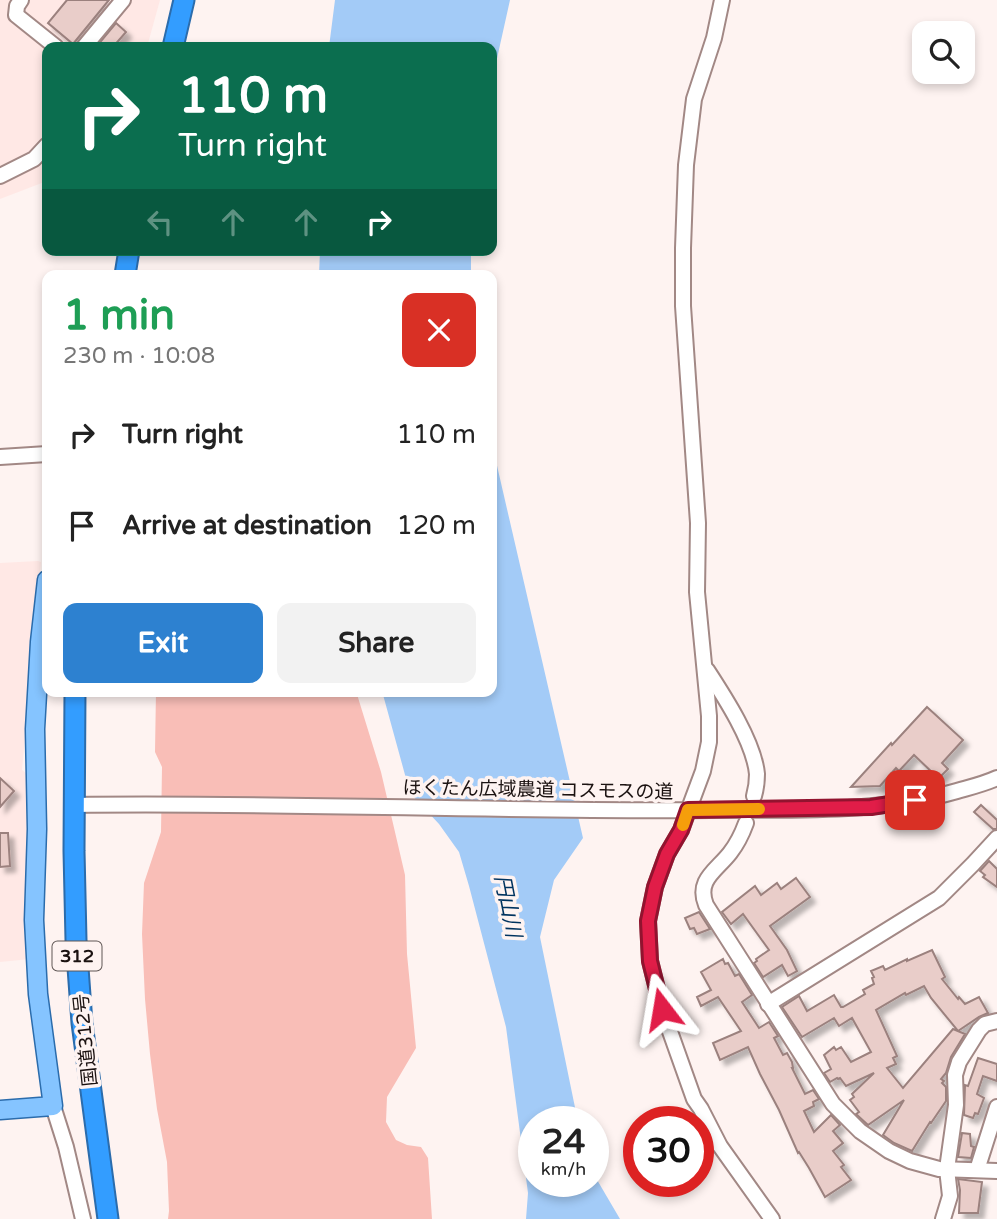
<!DOCTYPE html>
<meta charset="utf-8">
<style>
body{margin:0;font-family:"Varela Round","Noto Sans JP",sans-serif;background:#f2f2f2;color:#222;height:100vh;display:flex;flex-direction:column;font-size:26px;white-space:nowrap}
*{box-sizing:border-box;margin:0}
p{font-size:23px;color:#767676}
.icon{flex:none;width:38px;height:38px;fill:none;stroke:currentColor;stroke-width:2;stroke-linecap:round;stroke-linejoin:round}
.map{position:relative;flex:1;overflow:hidden}
.side{position:absolute;left:42px;top:270px;width:455px;height:427px;display:flex;flex-direction:column;background:#fff;border-radius:14px;box-shadow:0 4px 10px #0003}
.side>*{flex:none}
.top-card{position:absolute;left:42px;top:42px;width:455px;height:214px;border-radius:14px;box-shadow:0 4px 10px #0003;background:#0b6e4f;color:#fff;overflow:hidden}
.fabs{position:absolute;left:912px;top:21px;display:grid;gap:14px}
.fabs a{display:grid;place-items:center;width:63px;height:63px;border-radius:14px;background:#fff;box-shadow:0 4px 10px #0003;font-size:35px}
.speed{position:absolute;left:518px;top:1106px;display:flex;gap:14px;font-size:35px;font-weight:700;text-align:center}
.speed>*{display:grid;place-content:center;width:91px;height:91px;border-radius:50%;background:#fff;box-shadow:0 4px 10px #0003;line-height:1}
.speed small{font-size:18px;font-weight:400}
.speed .limit{border:10px solid #d22;background:#fff;color:#111}
.pin{position:absolute;display:grid;place-items:center;width:60px;height:60px;color:#fff;margin:-30px;border-radius:14px;box-shadow:0 4px 10px #0006}
.me{position:absolute;width:77px;margin:-38px;rotate:346deg;stroke-linejoin:round;filter:drop-shadow(0 0 5px #0008)}
.turn{display:flex;align-items:center;gap:24px;height:147px;padding:0 21px;font-size:32px}
.turn .icon{width:91px;height:91px;stroke-width:2.5}
.turn b{display:block;font-size:49px;line-height:60px}
.lanes{display:flex;align-items:center;height:66px;padding:0 21px;background:#0003;justify-content:center;gap:35px;direction:ltr}
.lanes .off{opacity:.35}
.round{display:grid;place-items:center;flex:none;width:74px;height:74px;border-radius:14px;background:#f2f2f2}
.headline{display:flex;align-items:center;justify-content:space-between;height:119px;padding:0 21px}
h1{font-size:42px;font-weight:700;line-height:52px;color:#1e9e55}
.button{display:flex;gap:14px;margin-top:auto;padding:14px 21px}
.button a{flex:1;height:80px;border-radius:14px;background:#2d81d0;color:#fff;font-size:28px;font-weight:700;line-height:80px;text-align:center}
.button a+a{background:#f2f2f2;color:#222}
ul{padding:0;list-style:none}
li{display:flex;align-items:center;gap:21px;height:91px;padding:0 21px}
li div{flex:1}
li b{display:block;font-size:26px}
li em{font-style:normal}
.map>svg:first-child{display:block}
</style>
<div class="map">
<svg width="997" height="1219" viewBox="0 0 997 1219">
<defs>
<filter id="shadow"><feDropShadow dx="5.5" dy="5.5" stdDeviation="2" flood-color="#0004"/></filter>
</defs>
<rect width="100%" height="100%" fill="#fef3f1"/>
<g fill="#ffe8e5">
<path d="M 0,0 L 160,0 L 147,47 L 47,47 L 47,181 L 0,199 Z"/>
<path d="M 38,561 L 41,562 L 22,770 L 28,775 L 30,791 L 30,959 L 0,962 L 0,563 Z"/>
</g>
<path fill="#f9beb7" d="M 156,691 L 356,691 L 381,772 L 405,875 L 407,954 L 416,1048 L 387,1097 L 386,1122 L 396,1140 L 407,1145 L 421,1147 L 428,1158 L 432,1219 L 168,1219 L 169,1211 L 167,1162 L 157,1109 L 150,1054 L 145,999 L 142,934 L 144,883 L 161,832 L 162,767 L 155,752 Z"/>
<g fill="#a3cbf7">
<path d="M 335,0 L 510,0 L 492,81 L 492,47 L 329,47 Z"/>
<path d="M 320,250 L 471,250 L 471,275 L 319,275 Z"/>
<path d="M 492,444 L 583,838 L 554,880 L 540,937 L 578,1122 L 534,1122 L 534,1181 L 593,1181 L 593,1173 L 620,1219 L 526,1219 L 528,1193 L 506,1027 L 469,886 L 459,852 L 439,824 L 410,793 L 382,691 L 492,691 Z"/>
</g>
<g fill="#e9cdc9" stroke="#9b817e" stroke-width="2" filter="url(#shadow)">
<path d="M 67,0 L 109,0 L 73,44 L 48,23 Z"/>
<path d="M 116,23 L 126,32 L 113,47 L 96,47 Z"/>
<path d="M 927,707 L 963,740 L 942,763 L 948,769 L 940,777 L 937,773 L 935,775 L 914,755 L 899,771 L 896,768 L 880,786 L 851,787 L 891,743 L 892,745 Z"/>
<path d="M 0,778 L 14,791 L 0,807 Z"/>
<path d="M 981,805 L 997,820 L 997,829 L 993,829 L 974,812 Z"/>
<path d="M 0,833 L 8,833 L 10,866 L 0,867 Z"/>
<path d="M 989,861 L 997,869 L 997,887 L 983,877 L 985,875 L 980,871 Z"/>
<path d="M 796,878 L 810,897 L 770,926 L 787,950 L 797,971 L 788,976 L 782,965 L 763,977 L 754,963 L 757,961 L 756,959 L 769,950 L 743,914 L 731,924 L 722,912 L 755,886 L 761,895 L 777,883 L 781,889 Z"/>
<path d="M 699,912 L 710,929 L 697,934 L 694,928 L 690,929 L 685,918 Z"/>
<path d="M 932,950 L 945,977 L 942,979 L 958,999 L 959,997 L 965,1004 L 979,997 L 988,1013 L 979,1017 L 958,1031 L 931,998 L 924,986 L 906,995 L 905,993 L 876,1010 L 897,1056 L 893,1058 L 896,1064 L 887,1068 L 903,1088 L 953,1029 L 965,1034 L 951,1057 L 946,1073 L 941,1079 L 944,1081 L 942,1083 L 946,1087 L 946,1101 L 931,1123 L 930,1122 L 912,1151 L 894,1143 L 883,1135 L 904,1100 L 868,1125 L 856,1114 L 859,1112 L 850,1100 L 854,1097 L 852,1094 L 874,1073 L 846,1086 L 840,1078 L 838,1079 L 837,1078 L 830,1082 L 824,1073 L 831,1069 L 824,1055 L 834,1047 L 836,1050 L 841,1047 L 851,1062 L 871,1052 L 852,1018 L 839,1026 L 834,1018 L 802,1037 L 782,1007 L 799,996 L 807,1011 L 834,995 L 841,1007 L 843,1007 L 865,994 L 863,990 L 874,984 L 872,978 L 874,977 L 871,971 L 883,966 L 885,970 L 907,959 L 907,961 Z"/>
<path d="M 723,959 L 725,964 L 728,963 L 735,976 L 739,974 L 752,995 L 742,1002 L 759,1028 L 769,1022 L 778,1036 L 774,1038 L 783,1055 L 787,1053 L 792,1062 L 793,1068 L 792,1068 L 805,1094 L 813,1090 L 819,1099 L 813,1102 L 814,1106 L 804,1111 L 814,1132 L 831,1115 L 840,1125 L 833,1131 L 843,1143 L 833,1151 L 844,1165 L 841,1167 L 851,1180 L 825,1197 L 809,1168 L 799,1152 L 798,1153 L 779,1110 L 760,1074 L 748,1047 L 720,1060 L 713,1043 L 741,1031 L 718,997 L 701,1006 L 697,997 L 711,990 L 701,972 Z"/>
<path d="M 978,1058 L 997,1064 L 997,1081 L 983,1076 L 977,1094 L 984,1098 L 978,1114 L 975,1113 L 973,1118 L 964,1115 L 965,1085 L 968,1086 Z"/>
<path d="M 962,1133 L 970,1134 L 971,1146 L 974,1147 L 971,1158 L 958,1157 Z"/>
<path d="M 958,1179 L 982,1182 L 978,1213 L 959,1213 L 960,1190 Z"/>
</g>
<g fill="none" stroke-linecap="round" stroke-linejoin="round">
<defs>
<g id="minor">
<path d="M 21,0 L 17,6 L 16,15 L 56,47"/>
<path d="M 722,0 L 714,38 L 694,99 L 686,165 L 683,248 L 683,306 L 698,523 L 697,592 L 709,716 L 709,742 L 703,771 L 681,830 L 667,854 L 655,887 L 648,921 L 650,961 L 662,1009 L 694,1099 L 701,1109 L 720,1146 L 772,1219"/>
<path d="M 84,47 L 123,0"/>
<path d="M 0,176 L 34,159 L 47,145"/>
<path d="M 0,457 L 47,454"/>
<path d="M 707,670 C 724,696 754,742 757,774 C 757,781 756,789 754,796"/>
<path d="M 74,805 C 286,802 498,812 710,810 C 792,809 877,814 957,791 C 971,787 984,784 997,778"/>
<path d="M 746,823 C 742,834 737,844 730,853 C 716,871 696,880 706,905 L 833,1104 L 860,1131 L 889,1151 L 910,1161 L 939,1169 L 997,1171"/>
<path d="M 768,1004 L 939,898 L 973,864 L 997,838"/>
<path d="M 53,1106 L 66,1147 L 83,1219"/>
<path d="M 977,1170 L 997,1107"/>
<path d="M 943,1219 L 950,1196 L 947,1169 L 956,1105 L 955,1075 L 959,1062 L 979,1030 L 985,1024 L 997,1021"/>
</g>
<path id="major" d="M 0,1110 L 53,1106 L 38,994 L 34,920 L 37,829 L 35,729 L 40,642 L 47,580"/>
<g id="highway">
<path d="M 173,47 L 184,0"/>
<path d="M 125,275 L 129,250"/>
<path d="M 75,691 L 74,851 L 76,940 L 82,1023 L 108,1219"/>
</g>
</defs>
<use href="#minor" stroke="#a28885" stroke-width="18"/>
<use href="#major" stroke="#2b6cac" stroke-width="21"/>
<use href="#highway" stroke="#2b6cac" stroke-width="23"/>
<use href="#minor" stroke="#fff" stroke-width="14"/>
<use href="#major" stroke="#85c4ff" stroke-width="18"/>
<use href="#highway" stroke="#339dff" stroke-width="19"/>
</g>
<g fill="none" stroke-linecap="round" stroke-linejoin="round">
<defs>
<path id="route" d="M 662,1009 L 650,961 L 648,921 L 655,887 L 667,854 L 681,830 L 688,810 L 871,807 L 915,800"/>
</defs>
<use href="#route" stroke="#92132f" stroke-width="18"/>
<use href="#route" stroke="#e11d48" stroke-width="12"/>
<path stroke="#f59e0b" stroke-width="12" d="M 683,825 L 688,810 L 759,809"/>
</g>
<g text-anchor="middle" stroke-width="7" stroke-linejoin="round" paint-order="stroke">
<rect fill="#fef3f1" stroke="#5f5654" stroke-width="2" x="52.5" y="941.5" width="49" height="29" rx="5"/>
<g font-size="18" font-weight="bold" fill="#1b1211">
<text x="77" y="962">312</text>
</g>
<g font-size="19" fill="#1b1211" stroke="#fef3f1">
<text transform="translate(538 789) rotate(1)" y="7">ほくたん広域農道 コスモスの道</text>
<text transform="translate(85 1040) rotate(-96)" y="7">国道312号</text>
</g>
<g font-size="21" font-style="italic" fill="#00335f" stroke="#fef3f1">
<text transform="translate(508 906) rotate(79)" y="7">円山川</text>
</g>
</g>
</svg>
<div class="fabs">
<a><svg class="icon" aria-label="search" viewBox="0 0 24 24"><circle cx="10" cy="10" r="6"/><path d="M15 15l6 6"/></svg></a>
</div>
<div class="speed"><div>24<small>km/h</small></div><div class="limit">30</div></div>
<div class="pin" style="left:915px;top:800px;background:#d93025"><svg class="icon" aria-label="arrive" viewBox="0 0 24 24"><path d="M6 21V4h12l-3 4 3 4H6"/></svg></div>
<svg class="me" style="left:662px;top:1009px" viewBox="-20 -20 40 40"><path d="M0-17L14 15 0 8-14 15z" fill="#e11d48" stroke="#fff" stroke-width="4"/></svg>
<div class="top-card">
<div class="turn"><svg class="icon" aria-label="right" viewBox="0 0 24 24"><path d="M7 20v-9h11M14 6l5 5-5 5"/></svg><div><b>110 m</b>Turn right</div></div>
<div class="lanes"><svg class="icon off" aria-label="left" viewBox="0 0 24 24"><path d="M17 20v-9H6M10 6l-5 5 5 5"/></svg><svg class="icon off" aria-label="ahead" viewBox="0 0 24 24"><path d="M12 20V5M6 11l6-6 6 6"/></svg><svg class="icon off" aria-label="ahead" viewBox="0 0 24 24"><path d="M12 20V5M6 11l6-6 6 6"/></svg><svg class="icon" aria-label="right" viewBox="0 0 24 24"><path d="M7 20v-9h11M14 6l5 5-5 5"/></svg></div>
</div>
<section class="side">
<div class="headline"><div><h1>1 min</h1><p>230 m · 10:08</p></div><a class="round" style="background:#d93025;color:#fff"><svg class="icon" aria-label="close" viewBox="0 0 24 24"><path d="M6 6l12 12M18 6L6 18"/></svg></a></div>
<ul>
<li><svg class="icon" aria-label="right" viewBox="0 0 24 24"><path d="M7 20v-9h11M14 6l5 5-5 5"/></svg><div><b>Turn right</b></div><em>110 m</em></li>
<li><svg class="icon" aria-label="arrive" viewBox="0 0 24 24"><path d="M6 21V4h12l-3 4 3 4H6"/></svg><div><b>Arrive at destination</b></div><em>120 m</em></li>
</ul>
<div class="button"><a>Exit</a><a>Share</a></div>
</section>
</div>
